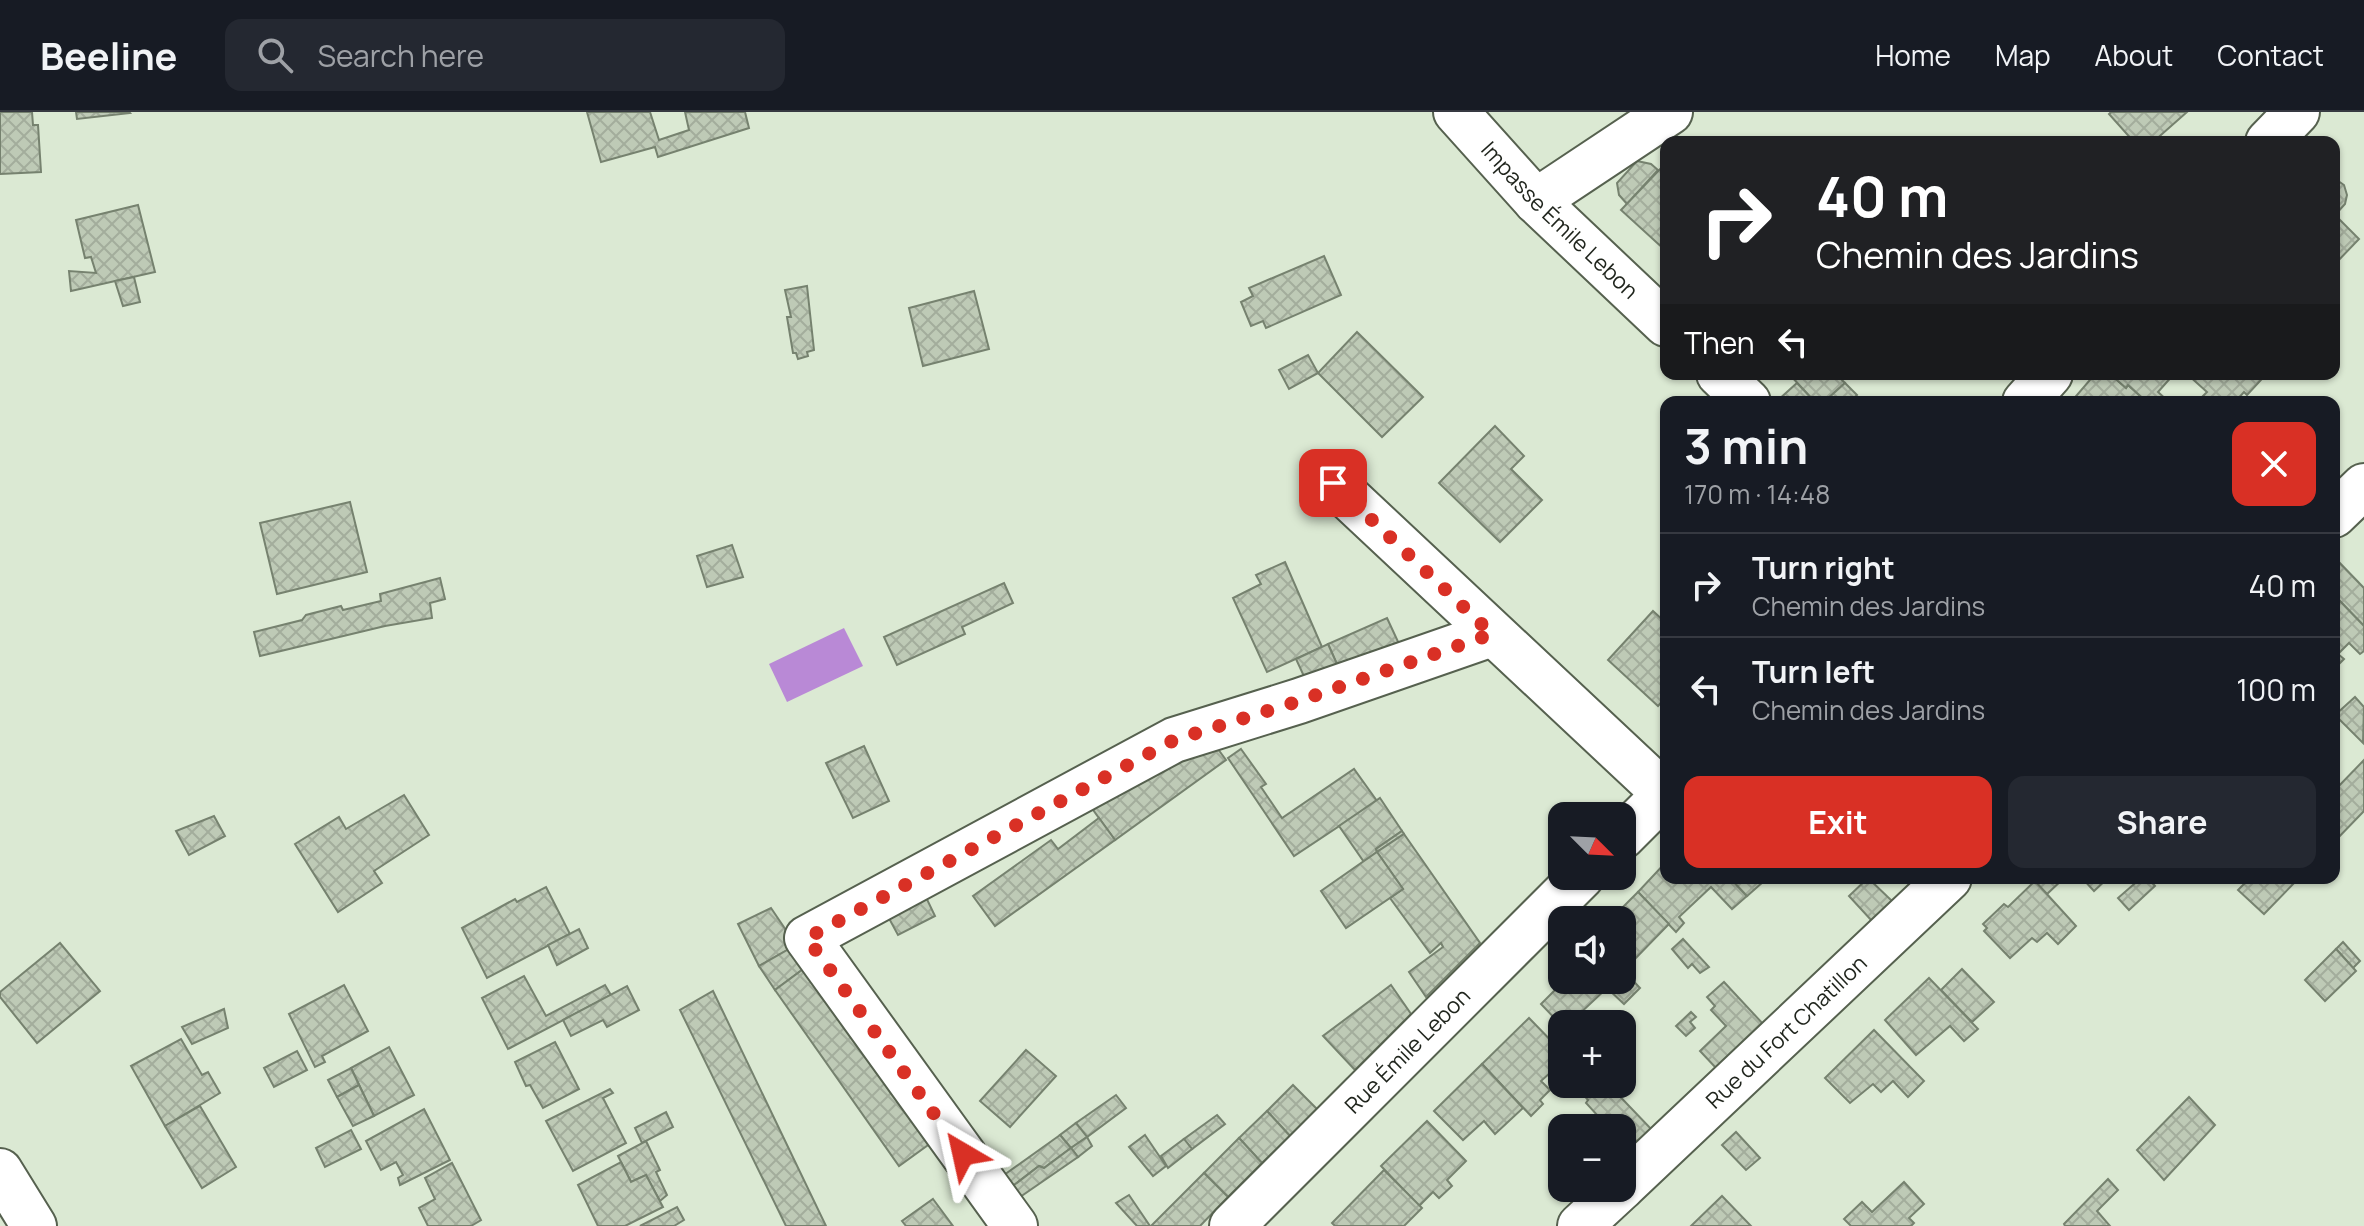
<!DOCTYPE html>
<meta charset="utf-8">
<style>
body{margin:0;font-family:Manrope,sans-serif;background:#242831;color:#f1f3f6;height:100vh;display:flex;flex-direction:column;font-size:30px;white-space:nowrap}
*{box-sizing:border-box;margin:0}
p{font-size:26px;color:#9ea1a6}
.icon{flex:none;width:44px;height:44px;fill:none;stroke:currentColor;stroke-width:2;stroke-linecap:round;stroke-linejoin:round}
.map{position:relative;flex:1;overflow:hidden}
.sheet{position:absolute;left:1660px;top:284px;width:680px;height:488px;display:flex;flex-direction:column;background:#171b24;border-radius:16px;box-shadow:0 2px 6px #0004}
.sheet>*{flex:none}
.banner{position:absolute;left:1660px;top:24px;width:680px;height:244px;border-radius:16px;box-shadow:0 2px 6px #0004;background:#202124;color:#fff;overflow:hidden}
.needle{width:52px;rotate:114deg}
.buttons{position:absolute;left:1548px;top:690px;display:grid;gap:16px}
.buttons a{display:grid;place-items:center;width:88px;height:88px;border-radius:16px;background:#171b24;box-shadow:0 2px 6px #0004;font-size:40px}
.pin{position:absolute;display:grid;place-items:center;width:68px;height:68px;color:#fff;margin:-34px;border-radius:16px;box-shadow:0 4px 12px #0006}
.me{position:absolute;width:88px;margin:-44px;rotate:324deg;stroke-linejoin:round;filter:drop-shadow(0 0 6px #0008)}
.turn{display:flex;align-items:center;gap:28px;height:168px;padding:0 24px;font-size:36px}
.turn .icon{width:104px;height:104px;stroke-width:2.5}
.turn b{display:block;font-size:56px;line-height:68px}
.then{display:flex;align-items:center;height:76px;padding:0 24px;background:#0003;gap:16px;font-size:30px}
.round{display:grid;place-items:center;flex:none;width:84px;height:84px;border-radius:16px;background:#242831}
.overview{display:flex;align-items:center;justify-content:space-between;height:136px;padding:0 24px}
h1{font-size:48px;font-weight:700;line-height:60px}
.button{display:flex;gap:16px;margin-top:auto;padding:16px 24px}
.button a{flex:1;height:92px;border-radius:16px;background:#d93025;color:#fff;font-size:32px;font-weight:700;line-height:92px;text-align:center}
.button a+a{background:#242831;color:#f1f3f6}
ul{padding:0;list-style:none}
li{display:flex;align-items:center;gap:24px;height:104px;padding:0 24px;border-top:2px solid #363941}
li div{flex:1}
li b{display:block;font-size:30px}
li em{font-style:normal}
header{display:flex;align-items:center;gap:48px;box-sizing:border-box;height:112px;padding:0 40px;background:#171b24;border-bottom:2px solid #363941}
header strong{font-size:38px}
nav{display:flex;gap:44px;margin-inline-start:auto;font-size:28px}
.search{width:560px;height:72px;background:#242831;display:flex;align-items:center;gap:20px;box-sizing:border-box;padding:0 28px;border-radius:16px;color:#9ea1a6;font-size:30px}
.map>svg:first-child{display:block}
</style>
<header>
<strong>Beeline</strong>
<div class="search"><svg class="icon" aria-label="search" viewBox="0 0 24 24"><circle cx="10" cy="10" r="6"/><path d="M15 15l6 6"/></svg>Search here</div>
<nav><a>Home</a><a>Map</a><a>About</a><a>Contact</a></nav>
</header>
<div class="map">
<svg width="2364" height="1114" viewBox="0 0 2364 1114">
<defs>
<pattern id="building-cross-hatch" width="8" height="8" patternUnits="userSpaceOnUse" patternTransform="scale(2)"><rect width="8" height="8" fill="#becab6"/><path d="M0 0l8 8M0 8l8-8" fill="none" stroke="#a3ad9c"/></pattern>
</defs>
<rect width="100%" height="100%" fill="#dbe9d3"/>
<path fill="#b989d6" d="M 844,516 L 863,554 L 787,590 L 769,552 Z"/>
<g fill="url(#building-cross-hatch)" stroke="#76826f" stroke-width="2">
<path d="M 0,0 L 32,0 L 33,13 L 38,13 L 41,60 L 0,62 Z"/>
<path d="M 76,0 L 129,0 L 130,1 L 77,7 Z"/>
<path d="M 587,0 L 650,0 L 659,28 L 689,18 L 685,0 L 745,0 L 749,16 L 658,45 L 655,35 L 601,50 Z"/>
<path d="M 2111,0 L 2187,0 L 2153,30 L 2134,30 L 2109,2 Z"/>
<path d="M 1637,49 L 1651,52 L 1658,58 L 1627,92 L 1619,83 L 1617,71 Z"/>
<path d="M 1663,54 L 1666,56 L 1666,139 L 1621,98 Z"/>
<path d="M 2334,66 L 2344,73 L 2347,83 L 2345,92 L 2335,103 L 2359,127 L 2334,153 Z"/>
<path d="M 138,93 L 155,160 L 71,179 L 69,159 L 96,161 L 91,145 L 85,146 L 76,108 Z"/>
<path d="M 1324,144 L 1341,183 L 1266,216 L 1263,209 L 1251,214 L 1241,190 L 1253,184 L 1249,176 Z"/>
<path d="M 134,165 L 140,190 L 123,194 L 115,169 Z"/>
<path d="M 807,174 L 814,238 L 807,240 L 808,244 L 798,247 L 796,241 L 793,241 L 787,205 L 791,205 L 785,178 Z"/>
<path d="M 974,179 L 989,237 L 923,254 L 909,196 Z"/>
<path d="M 1357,220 L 1423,285 L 1382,325 L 1318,261 Z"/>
<path d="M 1308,243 L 1318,261 L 1289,277 L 1279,258 Z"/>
<path d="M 1789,262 L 1836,262 L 1845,271 L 1824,290 L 1815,290 Z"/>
<path d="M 2095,262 L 2110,262 L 2126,276 L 2128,273 L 2147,290 L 2071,290 Z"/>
<path d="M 2110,262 L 2174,262 L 2158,280 L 2169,290 L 2147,290 L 2128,273 L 2126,276 Z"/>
<path d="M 2187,262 L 2259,262 L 2257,265 L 2261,268 L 2247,283 L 2244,280 L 2235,290 L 2197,290 L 2207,280 Z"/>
<path d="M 1797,271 L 1815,290 L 1776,290 Z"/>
<path d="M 1845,271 L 1857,283 L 1850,290 L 1824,290 Z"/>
<path d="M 1495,314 L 1524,344 L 1511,357 L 1542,388 L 1500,430 L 1439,371 Z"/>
<path d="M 350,390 L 367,460 L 277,482 L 260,411 Z"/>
<path d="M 732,433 L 743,465 L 707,475 L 697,444 Z"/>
<path d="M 2336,447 L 2364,476 L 2364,514 L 2334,483 L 2334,449 Z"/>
<path d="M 1285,450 L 1322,535 L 1267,560 L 1233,486 L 1261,472 L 1256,463 Z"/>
<path d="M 440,466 L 445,487 L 430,491 L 432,506 L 385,514 L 260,544 L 254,520 L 302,508 L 306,503 L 341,494 L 343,498 L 381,489 L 380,482 Z"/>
<path d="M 1004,471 L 1013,491 L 962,515 L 965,522 L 897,553 L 884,525 Z"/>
<path d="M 2335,484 L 2364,514 L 2364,539 L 2360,542 L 2349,531 L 2338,542 L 2344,547 L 2334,557 Z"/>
<path d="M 1653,499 L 1666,511 L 1666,585 L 1658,594 L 1608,548 Z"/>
<path d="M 1387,506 L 1400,534 L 1340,559 L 1328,532 Z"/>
<path d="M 1328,532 L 1340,559 L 1308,573 L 1296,547 Z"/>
<path d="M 2355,585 L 2364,595 L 2363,631 L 2335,603 Z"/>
<path d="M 1215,633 L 1226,648 L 1115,728 L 1091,695 Z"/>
<path d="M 864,634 L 889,689 L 853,706 L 826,651 Z"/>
<path d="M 1241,637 L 1266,672 L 1261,675 L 1282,706 L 1354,657 L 1377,689 L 1294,744 L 1228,646 Z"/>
<path d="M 2364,648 L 2364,699 L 2334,730 L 2334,679 Z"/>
<path d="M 404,683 L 429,723 L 374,759 L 382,771 L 338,800 L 295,732 L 339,705 L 346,717 Z"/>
<path d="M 1380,686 L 1402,719 L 1376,737 L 1377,740 L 1364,750 L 1339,714 Z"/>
<path d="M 214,704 L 225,724 L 189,743 L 176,719 Z"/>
<path d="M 1099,706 L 1115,728 L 995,814 L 973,784 L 1051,728 L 1058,737 Z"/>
<path d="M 1402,719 L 1404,722 L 1377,740 L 1376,737 Z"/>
<path d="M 1404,722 L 1480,831 L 1426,885 L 1409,860 L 1443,835 L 1441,831 L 1430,841 L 1390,786 L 1403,777 L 1377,740 Z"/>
<path d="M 1377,740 L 1403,777 L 1346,816 L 1321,779 Z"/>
<path d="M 1666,750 L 1666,766 L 1730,766 L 1747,784 L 1732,797 L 1711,775 L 1679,805 L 1684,811 L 1676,820 L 1638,780 Z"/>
<path d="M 1730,766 L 1759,766 L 1763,770 L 1747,784 Z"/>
<path d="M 1868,766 L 1892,789 L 1872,809 L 1849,784 Z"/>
<path d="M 2031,766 L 2064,766 L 2047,782 Z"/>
<path d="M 2082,766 L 2108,766 L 2094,779 Z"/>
<path d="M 2141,766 L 2148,766 L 2155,774 L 2129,798 L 2118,786 Z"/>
<path d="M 2250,766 L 2299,766 L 2264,802 L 2238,778 Z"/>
<path d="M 2035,769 L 2076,814 L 2058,832 L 2047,821 L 2037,830 L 2032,826 L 2010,846 L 1984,819 L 1987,816 L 1983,812 L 2004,792 L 2008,795 Z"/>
<path d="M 546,775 L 570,822 L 487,866 L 462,816 L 515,787 L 517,790 Z"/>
<path d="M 923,779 L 935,804 L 898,823 L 885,799 Z"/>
<path d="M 1638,780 L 1669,812 L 1630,852 L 1622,843 L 1622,808 L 1610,808 Z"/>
<path d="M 771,796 L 796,833 L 759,854 L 738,812 Z"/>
<path d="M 579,817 L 588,836 L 557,853 L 548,833 Z"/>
<path d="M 1683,827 L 1709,855 L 1700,861 L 1692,852 L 1688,856 L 1672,837 Z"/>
<path d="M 2343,830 L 2360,849 L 2353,856 L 2336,837 Z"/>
<path d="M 60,831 L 100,879 L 37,931 L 0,885 L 0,880 Z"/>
<path d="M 796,833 L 810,852 L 775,878 L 759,854 Z"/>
<path d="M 2336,837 L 2356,859 L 2325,889 L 2305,868 Z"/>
<path d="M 810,852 L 935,1028 L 899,1054 L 775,878 Z"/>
<path d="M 1622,857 L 1640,876 L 1624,892 L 1607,876 L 1576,905 L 1582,912 L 1562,914 L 1541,892 L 1565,868 L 1622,868 Z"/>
<path d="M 1962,857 L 1994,890 L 1972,910 L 1941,878 Z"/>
<path d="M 524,864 L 546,904 L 605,873 L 611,883 L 508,937 L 482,886 Z"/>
<path d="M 1929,866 L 1978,917 L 1964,929 L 1950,914 L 1916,943 L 1885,908 Z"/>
<path d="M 1724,870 L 1764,913 L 1717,957 L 1700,939 L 1726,914 L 1711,898 L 1715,894 L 1707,885 Z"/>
<path d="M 344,873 L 368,919 L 322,944 L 325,950 L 315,955 L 289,902 Z"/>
<path d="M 1391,873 L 1411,902 L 1355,958 L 1323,924 Z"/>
<path d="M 627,874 L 639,898 L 607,915 L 603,908 L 571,924 L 563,908 Z"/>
<path d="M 713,879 L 826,1114 L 786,1114 L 680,898 Z"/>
<path d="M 224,897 L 228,916 L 192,932 L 182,915 Z"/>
<path d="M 1691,900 L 1696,905 L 1690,910 L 1695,916 L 1686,924 L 1676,914 Z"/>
<path d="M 1529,906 L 1562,940 L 1562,950 L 1541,969 L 1550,978 L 1540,988 L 1543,992 L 1531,1004 L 1482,952 Z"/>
<path d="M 1874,918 L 1924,969 L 1908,985 L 1893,969 L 1881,980 L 1873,972 L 1850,991 L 1825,966 Z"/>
<path d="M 181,927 L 202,963 L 208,960 L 220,981 L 165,1014 L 131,954 Z"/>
<path d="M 555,930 L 579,977 L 543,996 L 530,973 L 526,974 L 515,950 Z"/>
<path d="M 389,935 L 414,983 L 374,1004 L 351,956 Z"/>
<path d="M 1026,938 L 1056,964 L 1010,1015 L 980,989 Z"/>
<path d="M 297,939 L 307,958 L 274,975 L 264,956 Z"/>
<path d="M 1482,952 L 1523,996 L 1495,1022 L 1484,1009 L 1463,1028 L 1434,999 Z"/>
<path d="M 351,956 L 359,973 L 337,985 L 328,968 Z"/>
<path d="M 1594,972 L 1608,972 L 1653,1019 L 1631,1040 L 1622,1030 L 1622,1016 L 1609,1016 L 1586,991 L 1588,988 L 1583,982 Z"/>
<path d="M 359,973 L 374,1004 L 353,1014 L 337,985 Z"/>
<path d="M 1293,973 L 1317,997 L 1290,1024 L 1267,999 Z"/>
<path d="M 610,977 L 613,981 L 603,986 L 626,1031 L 573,1059 L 546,1009 Z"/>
<path d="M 1116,983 L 1126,996 L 1087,1025 L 1076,1011 Z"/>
<path d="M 2189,985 L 2215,1013 L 2164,1068 L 2137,1038 Z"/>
<path d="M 200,994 L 236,1055 L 202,1076 L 165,1014 Z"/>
<path d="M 424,997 L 450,1048 L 400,1073 L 398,1066 L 403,1063 L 396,1050 L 381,1058 L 366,1029 Z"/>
<path d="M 1267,999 L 1290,1024 L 1262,1051 L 1239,1026 Z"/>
<path d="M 666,1000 L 673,1015 L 642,1031 L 635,1016 Z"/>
<path d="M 1217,1003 L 1225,1012 L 1192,1037 L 1184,1027 Z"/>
<path d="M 1427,1009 L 1466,1049 L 1447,1068 L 1452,1074 L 1439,1086 L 1433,1080 L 1419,1094 L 1381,1054 Z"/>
<path d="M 1076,1011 L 1087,1025 L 1071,1036 L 1060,1023 Z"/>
<path d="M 351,1018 L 361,1037 L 325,1055 L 316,1036 Z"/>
<path d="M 1736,1020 L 1760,1046 L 1746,1058 L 1722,1033 Z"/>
<path d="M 1060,1023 L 1071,1036 L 1044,1056 L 1039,1054 L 1009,1077 L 997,1068 Z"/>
<path d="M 1145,1023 L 1166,1054 L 1153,1064 L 1129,1035 Z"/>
<path d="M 1087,1025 L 1092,1034 L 1078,1045 L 1071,1036 Z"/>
<path d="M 1239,1026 L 1262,1051 L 1228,1085 L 1204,1061 Z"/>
<path d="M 1184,1027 L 1192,1037 L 1168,1056 L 1161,1044 Z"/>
<path d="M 646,1029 L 660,1058 L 656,1060 L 667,1083 L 660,1089 L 646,1063 L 631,1070 L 618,1044 Z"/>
<path d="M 1071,1036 L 1078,1045 L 1020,1085 L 1009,1077 L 1039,1054 L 1044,1056 Z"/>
<path d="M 621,1050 L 631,1070 L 646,1063 L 663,1095 L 625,1114 L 598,1114 L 578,1073 Z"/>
<path d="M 452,1051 L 481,1108 L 471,1114 L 428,1114 L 419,1096 L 435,1087 L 425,1066 Z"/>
<path d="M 1384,1058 L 1422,1096 L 1404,1114 L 1335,1114 L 1332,1111 Z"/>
<path d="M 1204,1061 L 1228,1085 L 1200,1114 L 1151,1114 Z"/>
<path d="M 2108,1067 L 2118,1078 L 2097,1099 L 2110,1114 L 2065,1114 L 2064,1112 Z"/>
<path d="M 1904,1070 L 1924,1092 L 1909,1106 L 1914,1111 L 1911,1114 L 1851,1114 L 1844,1107 L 1862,1090 L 1872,1100 Z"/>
<path d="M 1129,1083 L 1150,1114 L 1137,1114 L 1116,1091 Z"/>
<path d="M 1722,1084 L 1751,1114 L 1691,1114 Z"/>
<path d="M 933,1087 L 953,1114 L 906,1114 L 902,1109 Z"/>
<path d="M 677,1095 L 684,1108 L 674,1114 L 640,1114 Z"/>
</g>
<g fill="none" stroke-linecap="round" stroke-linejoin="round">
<defs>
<g id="minor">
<path id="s1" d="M 1456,0 L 1536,89 L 1666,212"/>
<path d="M 2268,30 L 2297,0"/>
<path d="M 1536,89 L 1670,0"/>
<path d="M 1719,262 L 1748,290"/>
<path d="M 2025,290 L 2050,262"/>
<path d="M 1333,371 L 1665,682"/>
<path d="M 2334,403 L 2364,374"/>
<path d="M 1622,725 L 1666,681"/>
<path d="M 0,1059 L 34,1114"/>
<path id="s2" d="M 1622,1075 L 1949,766"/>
<path d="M 1015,1114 L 807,826 L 1174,628 L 1299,589 L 1492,522"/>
<path id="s3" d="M 1232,1114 L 1582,764"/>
<path d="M 1580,1114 L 1621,1076"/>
</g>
</defs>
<use href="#minor" stroke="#56614f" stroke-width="48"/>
<use href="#minor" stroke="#fff" stroke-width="44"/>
</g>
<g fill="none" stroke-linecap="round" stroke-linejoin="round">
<path stroke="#d93025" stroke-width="14" stroke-dasharray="0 25.2" d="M 963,1042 L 807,826 L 1174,628 L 1299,589 L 1492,522 L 1333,371"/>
</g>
<g text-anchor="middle" stroke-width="8" stroke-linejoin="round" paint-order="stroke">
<g font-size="22" fill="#1f241c" stroke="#e9f6e0">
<text dy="8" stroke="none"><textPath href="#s1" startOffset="150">Impasse Émile Lebon</textPath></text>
<text dy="8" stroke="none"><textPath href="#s2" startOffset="226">Rue du Fort Chatillon</textPath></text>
<text dy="8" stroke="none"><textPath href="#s3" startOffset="248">Rue Émile Lebon</textPath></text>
</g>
</g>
</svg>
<div class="buttons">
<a><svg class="needle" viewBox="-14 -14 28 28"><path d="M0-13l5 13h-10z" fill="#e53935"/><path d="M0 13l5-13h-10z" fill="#9ea1a6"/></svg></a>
<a><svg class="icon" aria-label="sound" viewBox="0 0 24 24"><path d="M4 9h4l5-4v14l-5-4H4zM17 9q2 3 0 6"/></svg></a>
<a>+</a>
<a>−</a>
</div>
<div class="pin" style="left:1333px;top:371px;background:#d93025"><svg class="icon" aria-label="arrive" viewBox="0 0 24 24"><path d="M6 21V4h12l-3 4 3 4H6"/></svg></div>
<svg class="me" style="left:963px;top:1042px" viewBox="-20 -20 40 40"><path d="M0-17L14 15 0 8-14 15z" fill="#d93025" stroke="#fff" stroke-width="4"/></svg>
<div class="banner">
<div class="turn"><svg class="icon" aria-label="right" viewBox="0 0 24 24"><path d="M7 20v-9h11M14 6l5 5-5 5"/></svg><div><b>40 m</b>Chemin des Jardins</div></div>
<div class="then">Then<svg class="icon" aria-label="left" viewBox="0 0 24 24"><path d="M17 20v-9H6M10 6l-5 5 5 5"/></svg></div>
</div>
<section class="sheet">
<div class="overview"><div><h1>3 min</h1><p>170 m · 14:48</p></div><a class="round" style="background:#d93025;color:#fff"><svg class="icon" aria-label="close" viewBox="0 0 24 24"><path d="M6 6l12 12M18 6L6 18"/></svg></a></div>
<ul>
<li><svg class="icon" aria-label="right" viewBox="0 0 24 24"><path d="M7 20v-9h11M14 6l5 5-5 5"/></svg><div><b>Turn right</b><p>Chemin des Jardins</p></div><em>40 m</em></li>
<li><svg class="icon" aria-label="left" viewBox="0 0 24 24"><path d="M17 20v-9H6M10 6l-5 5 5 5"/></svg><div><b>Turn left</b><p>Chemin des Jardins</p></div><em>100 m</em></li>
</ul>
<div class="button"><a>Exit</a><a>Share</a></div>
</section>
</div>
